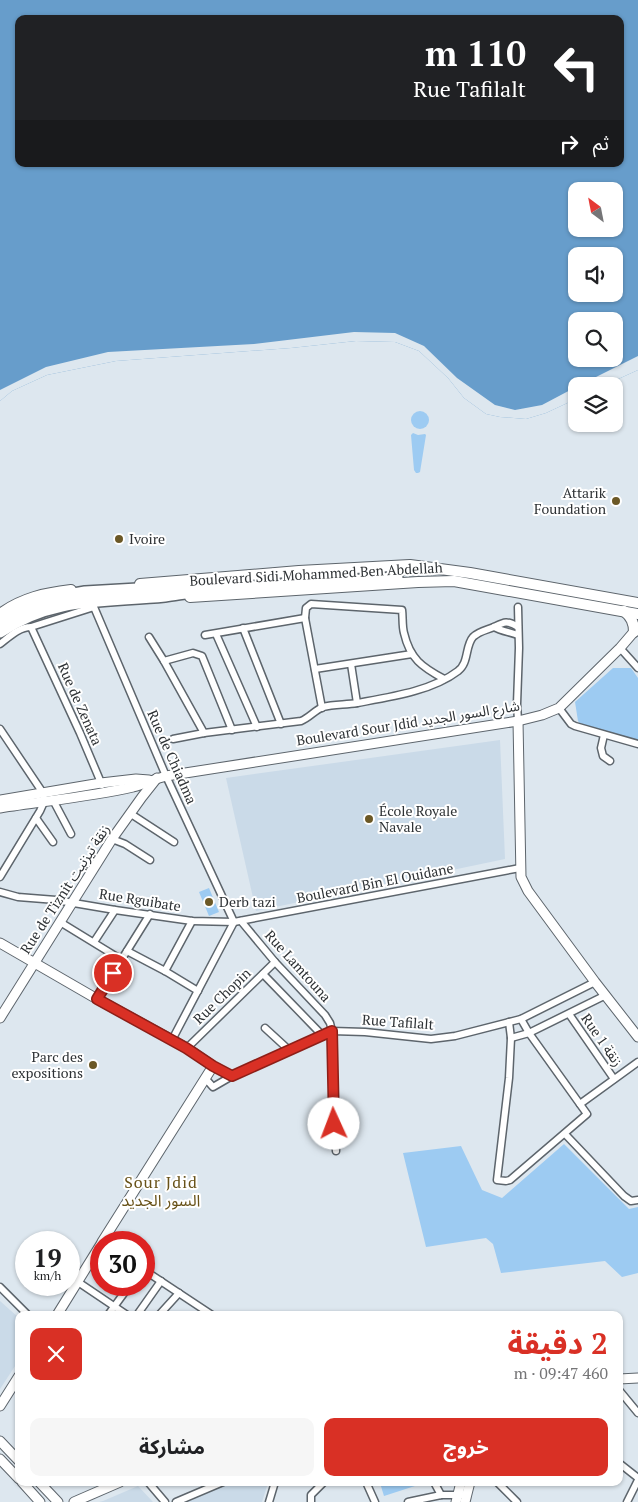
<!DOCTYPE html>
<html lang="ar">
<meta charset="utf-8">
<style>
body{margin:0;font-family:"PT Serif","Noto Sans Arabic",serif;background:#f6f6f6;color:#202124;direction:rtl;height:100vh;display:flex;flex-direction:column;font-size:19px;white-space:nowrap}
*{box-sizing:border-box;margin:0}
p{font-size:16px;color:#757577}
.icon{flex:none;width:28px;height:28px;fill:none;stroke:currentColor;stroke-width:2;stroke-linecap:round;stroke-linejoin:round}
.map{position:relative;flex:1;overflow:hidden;direction:ltr}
.sheet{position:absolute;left:15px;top:1311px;width:608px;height:175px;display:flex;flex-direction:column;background:#fff;border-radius:10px;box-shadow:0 1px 4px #0004;direction:rtl}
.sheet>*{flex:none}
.guide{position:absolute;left:15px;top:15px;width:609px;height:152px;border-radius:10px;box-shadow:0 1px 4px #0004;direction:rtl;background:#202124;color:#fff;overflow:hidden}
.needle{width:32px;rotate:328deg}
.tools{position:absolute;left:568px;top:182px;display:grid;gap:10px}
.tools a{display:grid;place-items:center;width:55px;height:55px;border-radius:10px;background:#fff;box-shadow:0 1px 4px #0004;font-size:25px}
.speed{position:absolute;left:15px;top:1231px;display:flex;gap:10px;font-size:25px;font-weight:700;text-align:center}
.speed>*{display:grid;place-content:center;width:65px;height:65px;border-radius:50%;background:#fff;box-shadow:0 1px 4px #0004;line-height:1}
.speed small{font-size:12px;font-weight:400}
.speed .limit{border:8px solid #d22;background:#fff;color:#111}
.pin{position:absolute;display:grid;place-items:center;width:42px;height:42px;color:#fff;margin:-21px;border:2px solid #fff;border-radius:50%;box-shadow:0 1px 5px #0007}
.me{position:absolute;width:55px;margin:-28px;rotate:358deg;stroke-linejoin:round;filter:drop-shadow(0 0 4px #0008)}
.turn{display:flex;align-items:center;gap:18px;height:105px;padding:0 15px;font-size:22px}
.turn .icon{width:65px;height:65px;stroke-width:2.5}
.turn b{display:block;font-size:35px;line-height:42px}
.then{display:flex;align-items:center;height:48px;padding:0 15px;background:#0003;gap:10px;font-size:19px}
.round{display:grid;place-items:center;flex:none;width:52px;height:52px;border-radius:10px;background:#f6f6f6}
.headline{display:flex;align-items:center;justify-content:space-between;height:85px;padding:0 15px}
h1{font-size:30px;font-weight:700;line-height:38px;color:#d93025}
.primary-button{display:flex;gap:10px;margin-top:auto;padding:10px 15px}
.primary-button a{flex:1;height:58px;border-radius:10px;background:#d93025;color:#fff;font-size:20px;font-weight:700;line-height:58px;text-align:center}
.primary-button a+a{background:#f6f6f6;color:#202124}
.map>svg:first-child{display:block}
</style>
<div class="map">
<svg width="638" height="1502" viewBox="0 0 638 1502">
<rect width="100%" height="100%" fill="#dde7ef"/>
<g fill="#cadae8">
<path d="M 500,740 L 505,859 L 256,911 L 226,778 Z"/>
<path d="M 0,1301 L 19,1318 L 19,1360 L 0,1389 Z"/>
<path d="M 233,1482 L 268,1483 L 262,1502 L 187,1502 Z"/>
<path d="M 138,1486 L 153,1502 L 99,1502 L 103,1501 Z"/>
</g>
<g fill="#9dcbf2">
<circle cx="420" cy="420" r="9"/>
<path d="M 413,433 L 418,435 L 425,434 L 426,435 L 420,472 L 418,473 L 416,473 L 414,470 L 411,435 Z"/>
<path d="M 613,668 L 631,668 L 638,678 L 638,740 L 583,727 L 578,721 L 575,702 Z"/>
<path d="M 209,888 L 219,912 L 209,916 L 199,892 Z"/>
<path d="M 564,1144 L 629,1209 L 638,1207 L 638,1273 L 622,1277 L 605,1261 L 501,1273 L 493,1244 L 486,1238 L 426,1247 L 403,1153 L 461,1146 L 482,1190 L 502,1198 Z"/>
<path d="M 380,1483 L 417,1483 L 418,1485 L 384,1496 Z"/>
</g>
<path fill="#679dcb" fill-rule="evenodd" d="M 0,0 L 638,0 L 638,370 L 603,386 L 576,386 L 576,399 L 546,413 L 526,419 L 500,417 L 486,414 L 464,398 L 448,378 L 419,351 L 395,342 L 356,341 L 291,348 L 116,361 L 47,375 L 12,391 L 0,401 ZM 19,19 L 620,19 L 620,164 L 19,164 ZM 576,191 L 614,191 L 614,229 L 576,229 ZM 576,256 L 614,256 L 614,294 L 576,294 ZM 576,321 L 614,321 L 614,359 L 576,359 Z"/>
<g fill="#dde7ef">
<path d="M 354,332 L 395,333 L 424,346 L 457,378 L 495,405 L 515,410 L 542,405 L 576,387 L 576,399 L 546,413 L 526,419 L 500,417 L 486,414 L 464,398 L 448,378 L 419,351 L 395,342 L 356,341 L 291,348 L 116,361 L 47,375 L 12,391 L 0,401 L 0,390 L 46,367 L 108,352 L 254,344 Z"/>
<path d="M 638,356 L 638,370 L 603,386 L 578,386 Z"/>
</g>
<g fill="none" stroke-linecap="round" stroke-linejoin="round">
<g stroke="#bac3ca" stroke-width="11" stroke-dasharray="11 5.5" stroke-linecap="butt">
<path d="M 396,571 L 417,570"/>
<path d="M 409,577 L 428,575 L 462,578"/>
</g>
<defs>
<g id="street">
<path d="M 91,600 L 166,776 L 234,922"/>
<path d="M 518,607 L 519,648 L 517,704 L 518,721"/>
<path d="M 31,627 L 80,733 L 102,785"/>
<path d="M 494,627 C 501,631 510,632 518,635"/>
<path d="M 243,628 L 281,724"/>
<path d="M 216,634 L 257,727"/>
<path d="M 205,635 L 305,618"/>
<path d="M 149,637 L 164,661 L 204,733"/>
<path d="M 0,644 C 9,637 19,627 31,627 L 94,607"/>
<path d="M 620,648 L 638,668"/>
<path d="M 164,661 L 193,653 L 202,656 L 232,730"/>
<path d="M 351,664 L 357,703"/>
<path d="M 315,669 L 412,654"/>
<path d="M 322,708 L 305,618 L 306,608 L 311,604 L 402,610 C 403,617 402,626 404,633 C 410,659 422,667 444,679"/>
<path d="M 559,708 L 571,724 L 575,726 L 638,744"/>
<path d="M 0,729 L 43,793 L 44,802 L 40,811 L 0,877"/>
<path d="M 604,735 L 601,748 L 603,756 L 610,761"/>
<path d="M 173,739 L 204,733 L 301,721 C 309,718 315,710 323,707 C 334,704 346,705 357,703 C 390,697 432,691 458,671 C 469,663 465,646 473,637 C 479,631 487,630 494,627 C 504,622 507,620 518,627"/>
<path d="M 53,800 L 71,834"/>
<path d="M 131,814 L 174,842"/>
<path d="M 36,818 L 53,842"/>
<path d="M 112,839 L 125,844 L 150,860"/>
<path d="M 0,892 L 18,897 L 56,900 L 115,910 L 192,921 L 234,922 L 520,868"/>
<path d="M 241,921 L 275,962 L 325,1015 L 330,1023 L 332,1031 L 333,1110 L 336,1151"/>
<path d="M 60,922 L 122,960"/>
<path d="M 94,942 L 115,910"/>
<path d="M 127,951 L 165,971 L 198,991"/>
<path d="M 165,971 L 192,921"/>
<path d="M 263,974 L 322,1035"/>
<path d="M 97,999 L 150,914"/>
<path d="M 569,1014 L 614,1079"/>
<path d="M 509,1022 L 511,1038 L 509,1078 L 497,1180 L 506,1181 L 510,1180 L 587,1114 L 529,1033 L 521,1019"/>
<path d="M 265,1028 L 289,1050"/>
<path d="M 511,1038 L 529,1033 L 606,995"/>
<path d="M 172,1040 L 234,922"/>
<path d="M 187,1048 L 275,962"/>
<path d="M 213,1066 L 232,1076"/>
<path d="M 205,1078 L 213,1087 L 232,1076 L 332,1031 L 365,1032 L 431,1039 L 455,1036 L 521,1019 L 595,982"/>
<path d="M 580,1104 L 638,1062"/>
<path d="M 565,1134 L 624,1196 L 631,1201 L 638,1200"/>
<path d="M 144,1270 L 212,1315"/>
<path d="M 78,1282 L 127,1315"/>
<path d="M 0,1287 L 28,1315"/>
<path d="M 108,1315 L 130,1285"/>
<path d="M 137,1315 L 161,1281"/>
<path d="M 159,1315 L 179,1293"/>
<path d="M 619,1390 L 638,1413"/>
<path d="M 619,1463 L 638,1478"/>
<path d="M 148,1482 L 165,1502"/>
<path d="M 366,1482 L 375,1502"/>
<path d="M 434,1482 L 441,1495"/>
<path d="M 497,1482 L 517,1502"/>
<path d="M 176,1502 L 223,1482"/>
<path d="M 269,1502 L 275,1482"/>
<path d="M 311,1502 L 311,1495 L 324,1482"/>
<path d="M 408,1502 L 441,1495 L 461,1495"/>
<path d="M 627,1502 L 638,1480"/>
</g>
<g id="secondary">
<path d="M 518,721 L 521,877 L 528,891 L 595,982 L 638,1037"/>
<path d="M 0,800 L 101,783 L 136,779 L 149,780"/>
<path d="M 0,808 C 44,801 89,797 133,787 C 144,784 155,779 166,776 L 518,721 L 542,715 L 559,708 L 620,648 L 638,627"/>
<path d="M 0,943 L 97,999 L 187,1048 L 213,1066 L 102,1242"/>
<path d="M 0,1018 L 112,839 L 142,797 L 157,778"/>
<path d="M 57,1315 L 101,1244"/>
<path d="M 619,1379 L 638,1378"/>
<path d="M 0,1406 L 19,1376"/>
<path d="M 0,1441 L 19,1461"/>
<path d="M 0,1459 L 19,1479"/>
<path d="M 22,1482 L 40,1502"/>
<path d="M 39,1482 L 58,1502"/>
<path d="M 74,1502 L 120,1482"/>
<path d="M 456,1502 L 461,1482"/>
<path d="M 465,1502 L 470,1482"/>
</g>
<g id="primary">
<path d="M 140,584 L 299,571 L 410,565 L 470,573 L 638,603"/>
<path d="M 190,597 L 418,582 L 454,581 L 465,583 L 638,614"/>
<path d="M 624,611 C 631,617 634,622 634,632"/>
<path d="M 0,614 C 22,598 45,593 71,590"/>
</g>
<g id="highway">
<path d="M 0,621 C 26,604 55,597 85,592 L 190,586"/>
<path d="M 0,632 C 53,596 106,602 165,596 C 180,594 195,591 211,590 C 273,585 335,582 397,578"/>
</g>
</defs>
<use href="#street" stroke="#5d656c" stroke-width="9"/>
<use href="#secondary" stroke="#5d656c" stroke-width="11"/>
<use href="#primary" stroke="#5d656c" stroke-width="12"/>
<use href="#highway" stroke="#5d656c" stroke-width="14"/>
<use href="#street" stroke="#fff" stroke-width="6"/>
<use href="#secondary" stroke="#fff" stroke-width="9"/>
<use href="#primary" stroke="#fff" stroke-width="10"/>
<use href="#highway" stroke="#fff" stroke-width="11"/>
</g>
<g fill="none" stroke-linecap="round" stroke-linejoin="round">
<defs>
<path id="route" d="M 113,973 L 97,999 L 186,1048 L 213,1066 L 232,1076 L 332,1031 L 334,1124"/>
</defs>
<use href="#route" stroke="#8d1f18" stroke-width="12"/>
<use href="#route" stroke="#d93025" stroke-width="9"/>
</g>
<g fill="#6b5826" stroke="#fff" stroke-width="2">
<circle cx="616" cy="501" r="5"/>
<circle cx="119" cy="539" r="5"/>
<circle cx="369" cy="819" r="5"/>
<circle cx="209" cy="902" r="5"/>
<circle cx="93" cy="1065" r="5"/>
</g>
<g text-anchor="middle" stroke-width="4" stroke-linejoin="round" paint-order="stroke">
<g font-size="14" fill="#2e3235" stroke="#fff" text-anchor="start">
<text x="606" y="498" text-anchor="end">Attarik<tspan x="606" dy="16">Foundation</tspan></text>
<text x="129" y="544">Ivoire</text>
<text x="379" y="816">École Royale<tspan x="379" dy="16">Navale</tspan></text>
<text x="219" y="907">Derb tazi</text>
<text x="83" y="1062" text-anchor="end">Parc des<tspan x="83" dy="16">expositions</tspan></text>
</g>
<g font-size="14" fill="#2e3235" stroke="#fff">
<text transform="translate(316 574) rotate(-3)" y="5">Boulevard Sidi Mohammed Ben Abdellah</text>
<text transform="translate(80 704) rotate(66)" y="5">Rue de Zenata</text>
<text transform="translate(408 723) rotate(-9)" y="5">Boulevard Sour Jdid شارع السور الجديد</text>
<text transform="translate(172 757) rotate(66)" y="5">Rue de Chiadma</text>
<text transform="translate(375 883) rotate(-11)" y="5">Boulevard Bin El Ouidane</text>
<text transform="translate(65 889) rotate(-57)" y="5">Rue de Tiznit زنقة تيزنيت</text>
<text transform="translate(140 900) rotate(9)" y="5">Rue Rguibate</text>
<text transform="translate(298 966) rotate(48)" y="5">Rue Lamtouna</text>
<text transform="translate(222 996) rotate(-44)" y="5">Rue Chopin</text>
<text transform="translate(398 1022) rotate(4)" y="5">Rue Tafilalt</text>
<text transform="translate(602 1040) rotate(55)" y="5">Rue 1 زنقة</text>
</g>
<g font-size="16" letter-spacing="1" fill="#685218" stroke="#fff">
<text x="161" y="1188">Sour Jdid<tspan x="161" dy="18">السور الجديد</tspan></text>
</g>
</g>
</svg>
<div class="tools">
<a><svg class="needle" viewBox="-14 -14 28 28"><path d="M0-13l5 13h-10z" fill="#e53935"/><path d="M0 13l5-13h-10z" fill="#757577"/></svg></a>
<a><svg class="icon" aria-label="sound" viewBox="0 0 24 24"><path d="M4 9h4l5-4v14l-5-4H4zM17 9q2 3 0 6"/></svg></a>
<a><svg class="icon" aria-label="search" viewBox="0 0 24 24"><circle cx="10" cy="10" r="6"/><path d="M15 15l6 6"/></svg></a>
<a><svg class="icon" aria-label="layers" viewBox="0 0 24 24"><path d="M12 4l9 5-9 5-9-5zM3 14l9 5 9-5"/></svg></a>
</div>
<div class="speed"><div>19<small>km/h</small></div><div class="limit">30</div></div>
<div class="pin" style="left:113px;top:973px;background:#d93025"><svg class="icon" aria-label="arrive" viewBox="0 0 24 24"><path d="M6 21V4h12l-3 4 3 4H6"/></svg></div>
<svg class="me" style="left:334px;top:1124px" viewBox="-20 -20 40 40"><circle r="19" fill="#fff"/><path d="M0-13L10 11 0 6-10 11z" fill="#d93025"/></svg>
<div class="guide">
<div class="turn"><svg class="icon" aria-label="left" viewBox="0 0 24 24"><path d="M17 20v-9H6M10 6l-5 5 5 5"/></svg><div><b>110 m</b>Rue Tafilalt</div></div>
<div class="then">ثم<svg class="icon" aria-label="right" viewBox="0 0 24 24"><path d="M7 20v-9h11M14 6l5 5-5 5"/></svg></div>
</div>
<section class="sheet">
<div class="headline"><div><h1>2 دقيقة</h1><p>460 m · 09:47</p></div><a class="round" style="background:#d93025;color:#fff"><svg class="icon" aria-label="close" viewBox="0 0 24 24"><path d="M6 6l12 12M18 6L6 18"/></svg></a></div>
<div class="primary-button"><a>خروج</a><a>مشاركة</a></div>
</section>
</div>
